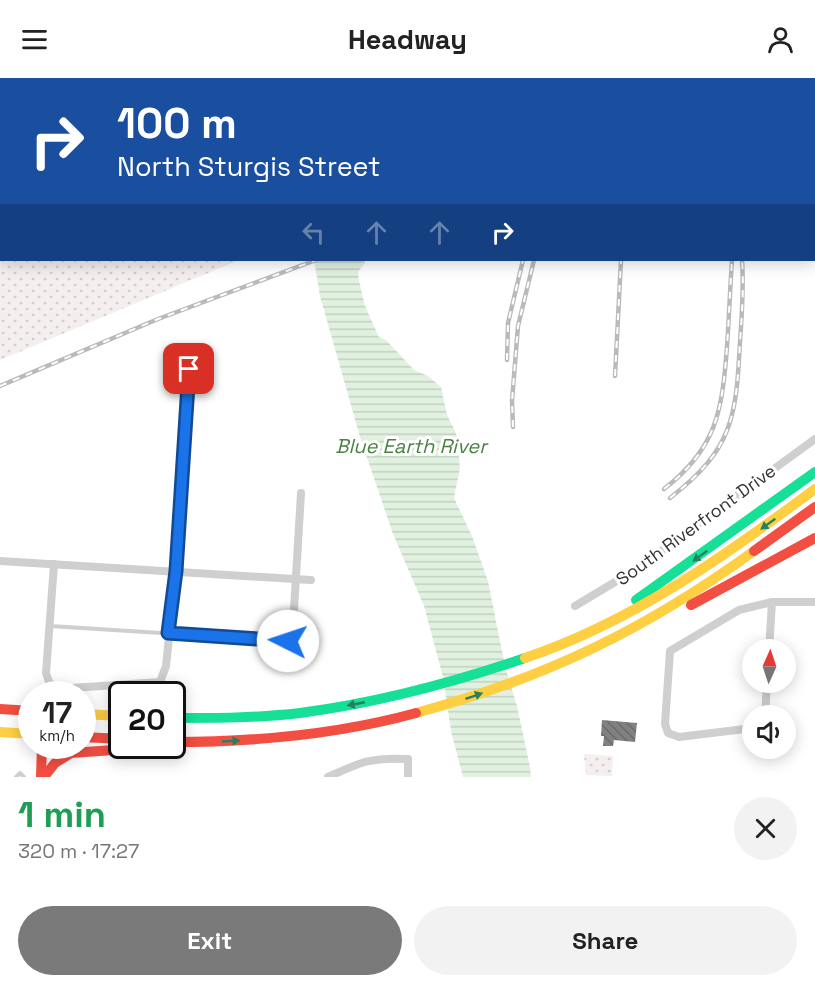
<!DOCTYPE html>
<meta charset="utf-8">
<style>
body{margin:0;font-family:"Space Grotesk",sans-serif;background:#f2f2f2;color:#222;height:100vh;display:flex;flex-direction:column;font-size:22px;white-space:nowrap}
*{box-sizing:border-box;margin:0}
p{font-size:20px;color:#767676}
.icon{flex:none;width:33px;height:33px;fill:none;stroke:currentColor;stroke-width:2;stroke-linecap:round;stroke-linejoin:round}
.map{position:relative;height:699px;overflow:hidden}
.details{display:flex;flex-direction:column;background:#fff;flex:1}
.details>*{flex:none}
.top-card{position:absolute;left:0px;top:0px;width:816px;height:183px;box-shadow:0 3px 15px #0003;background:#1a4fa0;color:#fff;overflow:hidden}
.needle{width:39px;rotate:3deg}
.tools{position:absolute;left:742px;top:561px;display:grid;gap:12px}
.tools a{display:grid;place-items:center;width:54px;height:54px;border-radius:50%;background:#fff;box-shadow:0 3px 15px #0003;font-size:30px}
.speed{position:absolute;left:18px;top:603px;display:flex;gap:12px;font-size:30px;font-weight:700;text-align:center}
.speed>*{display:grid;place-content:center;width:78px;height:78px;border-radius:50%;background:#fff;box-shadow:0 3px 15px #0003;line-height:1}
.speed small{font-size:15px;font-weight:400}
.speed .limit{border:3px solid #111;border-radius:9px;background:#fff;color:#111}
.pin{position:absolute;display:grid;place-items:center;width:51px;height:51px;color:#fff;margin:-26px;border-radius:12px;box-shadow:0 3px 9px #0006}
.me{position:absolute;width:66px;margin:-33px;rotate:274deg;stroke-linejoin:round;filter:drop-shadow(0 0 4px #0008)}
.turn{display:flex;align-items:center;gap:21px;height:126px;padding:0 18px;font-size:27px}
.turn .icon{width:78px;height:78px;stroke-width:2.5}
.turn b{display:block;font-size:42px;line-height:51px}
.lanes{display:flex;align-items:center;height:57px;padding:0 18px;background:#0003;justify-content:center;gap:30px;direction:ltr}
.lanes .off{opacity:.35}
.round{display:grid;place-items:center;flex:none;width:63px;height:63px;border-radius:32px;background:#f2f2f2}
.summary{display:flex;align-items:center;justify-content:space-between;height:102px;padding:0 18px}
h1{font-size:36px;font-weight:700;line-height:45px;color:#1e9e55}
.cta{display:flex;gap:12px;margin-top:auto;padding:12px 18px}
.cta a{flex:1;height:69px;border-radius:36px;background:#7a7a7a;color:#fff;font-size:24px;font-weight:700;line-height:69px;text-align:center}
.cta a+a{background:#f2f2f2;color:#222}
header{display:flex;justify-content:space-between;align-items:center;height:78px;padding:0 18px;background:#fff;font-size:27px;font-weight:700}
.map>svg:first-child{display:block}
</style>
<header><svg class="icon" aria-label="menu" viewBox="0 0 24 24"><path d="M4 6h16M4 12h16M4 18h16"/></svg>Headway<svg class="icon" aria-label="person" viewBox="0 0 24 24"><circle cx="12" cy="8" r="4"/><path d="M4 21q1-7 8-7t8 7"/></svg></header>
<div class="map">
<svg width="815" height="699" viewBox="0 0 815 699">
<defs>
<pattern id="park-dots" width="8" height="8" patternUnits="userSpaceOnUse" patternTransform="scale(1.5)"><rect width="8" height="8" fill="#f4eeee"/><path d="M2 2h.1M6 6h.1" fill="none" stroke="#d2cdcd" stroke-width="1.8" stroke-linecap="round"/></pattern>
<pattern id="water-rules" width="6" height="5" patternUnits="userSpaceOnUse" patternTransform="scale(1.5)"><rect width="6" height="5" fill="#e1f1e0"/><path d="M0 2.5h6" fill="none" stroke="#c2cfc1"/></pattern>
<pattern id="building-back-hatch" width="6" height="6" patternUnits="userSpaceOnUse" patternTransform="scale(1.5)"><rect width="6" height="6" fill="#818181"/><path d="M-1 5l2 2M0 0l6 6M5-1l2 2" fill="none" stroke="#6a6a6a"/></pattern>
</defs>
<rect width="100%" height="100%" fill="#fff"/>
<g fill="url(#park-dots)">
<path d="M 0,0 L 292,0 L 292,1 L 2,2 L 2,182 L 239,182 L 0,282 Z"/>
<path d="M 584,676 L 613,678 L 612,698 L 586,697 Z"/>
</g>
<path fill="url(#water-rules)" d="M 314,182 L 364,182 L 365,185 L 358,194 L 359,203 L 365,228 L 379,259 L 386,262 L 414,292 L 428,298 L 441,309 L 447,337 L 456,355 L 458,370 L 460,390 L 454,420 L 472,458 L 488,503 L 505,588 L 517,628 L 530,689 L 531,699 L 463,699 L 451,653 L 443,599 L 424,528 L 393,456 L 360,359 L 320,218 Z"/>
<path fill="url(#building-back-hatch)" d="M 602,642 L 637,645 L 635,664 L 614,662 L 613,668 L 603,668 L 604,658 L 601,658 Z"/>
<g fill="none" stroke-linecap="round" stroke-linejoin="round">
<g stroke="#cfcfcf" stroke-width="4">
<path d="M 50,548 L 288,563"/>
<path d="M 16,699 L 20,695 L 24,699"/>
</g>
<g stroke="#cfcfcf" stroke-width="8">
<path d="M 0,483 L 311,502"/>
<path d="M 54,486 L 46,595 L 49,604 L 57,611 L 160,604 L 166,588 L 176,493 L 189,291"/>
<path d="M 575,528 L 635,492 L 815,361"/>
<path d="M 288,563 L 293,548 L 301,415"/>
<path d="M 769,572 L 772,524"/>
<path d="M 765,638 L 767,604"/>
<path d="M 753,650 L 679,659 L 668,655 L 665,646 L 670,573 L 739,532 L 772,524 L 815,524"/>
<path d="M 328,699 C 361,684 371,679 408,681 L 408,699"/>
</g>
<g stroke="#16e098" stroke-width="10">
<path d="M 636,522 L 815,394"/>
<path d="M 172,640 C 214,640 257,640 300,635 C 377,625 452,605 525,580"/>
</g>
<g stroke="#ffcf43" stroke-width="10">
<path d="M 525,580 C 632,544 725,478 815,411"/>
<path d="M 416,635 C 545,600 645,552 754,473"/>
<path d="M 82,636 L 122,638"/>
<path d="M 0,654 L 32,656"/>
</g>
<g stroke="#f24e42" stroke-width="10">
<path d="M 754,473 L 815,429"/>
<path d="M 691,527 L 815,460"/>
<path d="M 0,631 L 32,633"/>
<path d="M 82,659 L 122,661"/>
<path d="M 172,664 C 254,664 336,657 416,635"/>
<path d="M 41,699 L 42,668"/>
<path d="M 44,699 L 55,685 L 71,675 L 171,668"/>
</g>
<defs>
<g id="rail">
<path d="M 792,2 L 796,0"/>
<path d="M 814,2 L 815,2"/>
<path d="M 814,17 L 815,16"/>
<path d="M 507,282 L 508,245 L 523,182"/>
<path d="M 615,298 L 621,182"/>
<path d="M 0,308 L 158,241 L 316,182"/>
<path d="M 513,349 L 512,323 L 518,248 L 534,182"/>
<path d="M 664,411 C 717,370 722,333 727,269 C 729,240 730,211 732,182"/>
<path d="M 670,420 C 733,371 736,340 740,264 C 742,236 744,209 742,182"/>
</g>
</defs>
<use href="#rail" stroke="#bababa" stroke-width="4.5"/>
<use href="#rail" stroke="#fff" stroke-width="2" stroke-dasharray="7" stroke-linecap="butt"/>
</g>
<defs><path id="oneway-solid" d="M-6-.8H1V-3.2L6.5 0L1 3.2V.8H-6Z" transform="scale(1.5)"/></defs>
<g fill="#268160">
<use href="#oneway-solid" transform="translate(768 446) rotate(144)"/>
<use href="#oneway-solid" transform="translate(700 478) rotate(144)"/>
<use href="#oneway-solid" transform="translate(474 618) rotate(-19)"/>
<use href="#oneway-solid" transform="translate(356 626) rotate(169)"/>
<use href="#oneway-solid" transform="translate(231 663) rotate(-3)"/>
</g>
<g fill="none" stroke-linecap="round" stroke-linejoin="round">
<defs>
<path id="route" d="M 189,291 L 176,493 L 168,555 L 288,563"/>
</defs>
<use href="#route" stroke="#114b97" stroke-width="15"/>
<use href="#route" stroke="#1a73e8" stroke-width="10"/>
</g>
<g text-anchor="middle" stroke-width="6" stroke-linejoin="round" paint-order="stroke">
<g font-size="18" fill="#333" stroke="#fff">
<text transform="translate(696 447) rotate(-36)" y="6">South Riverfront Drive</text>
</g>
<g font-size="20" font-style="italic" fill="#498242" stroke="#fff">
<text x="411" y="375">Blue Earth River</text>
</g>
</g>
</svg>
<div class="tools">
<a><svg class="needle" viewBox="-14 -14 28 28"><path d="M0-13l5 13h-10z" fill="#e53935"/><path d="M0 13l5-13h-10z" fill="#767676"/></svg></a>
<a><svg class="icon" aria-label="sound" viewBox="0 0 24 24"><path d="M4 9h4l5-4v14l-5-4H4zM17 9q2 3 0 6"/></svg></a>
</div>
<div class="speed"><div>17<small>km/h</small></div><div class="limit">20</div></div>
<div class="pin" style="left:189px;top:291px;background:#d93025"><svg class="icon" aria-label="arrive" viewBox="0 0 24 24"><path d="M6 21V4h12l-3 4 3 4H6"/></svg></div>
<svg class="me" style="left:288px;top:563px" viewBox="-20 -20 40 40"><circle r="19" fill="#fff"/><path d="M0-13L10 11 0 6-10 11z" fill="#1a73e8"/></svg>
<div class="top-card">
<div class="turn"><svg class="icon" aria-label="right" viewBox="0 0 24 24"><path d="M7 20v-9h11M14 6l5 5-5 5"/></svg><div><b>100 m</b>North Sturgis Street</div></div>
<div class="lanes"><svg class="icon off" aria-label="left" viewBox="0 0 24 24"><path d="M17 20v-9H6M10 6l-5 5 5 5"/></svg><svg class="icon off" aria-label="ahead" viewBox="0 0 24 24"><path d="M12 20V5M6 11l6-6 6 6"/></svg><svg class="icon off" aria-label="ahead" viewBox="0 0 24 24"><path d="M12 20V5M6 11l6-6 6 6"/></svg><svg class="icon" aria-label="right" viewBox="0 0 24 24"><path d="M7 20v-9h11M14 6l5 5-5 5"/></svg></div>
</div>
</div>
<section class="details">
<div class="summary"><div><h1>1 min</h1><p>320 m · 17:27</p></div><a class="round"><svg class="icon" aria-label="close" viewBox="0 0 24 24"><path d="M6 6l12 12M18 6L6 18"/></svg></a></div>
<div class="cta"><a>Exit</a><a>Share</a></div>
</section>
